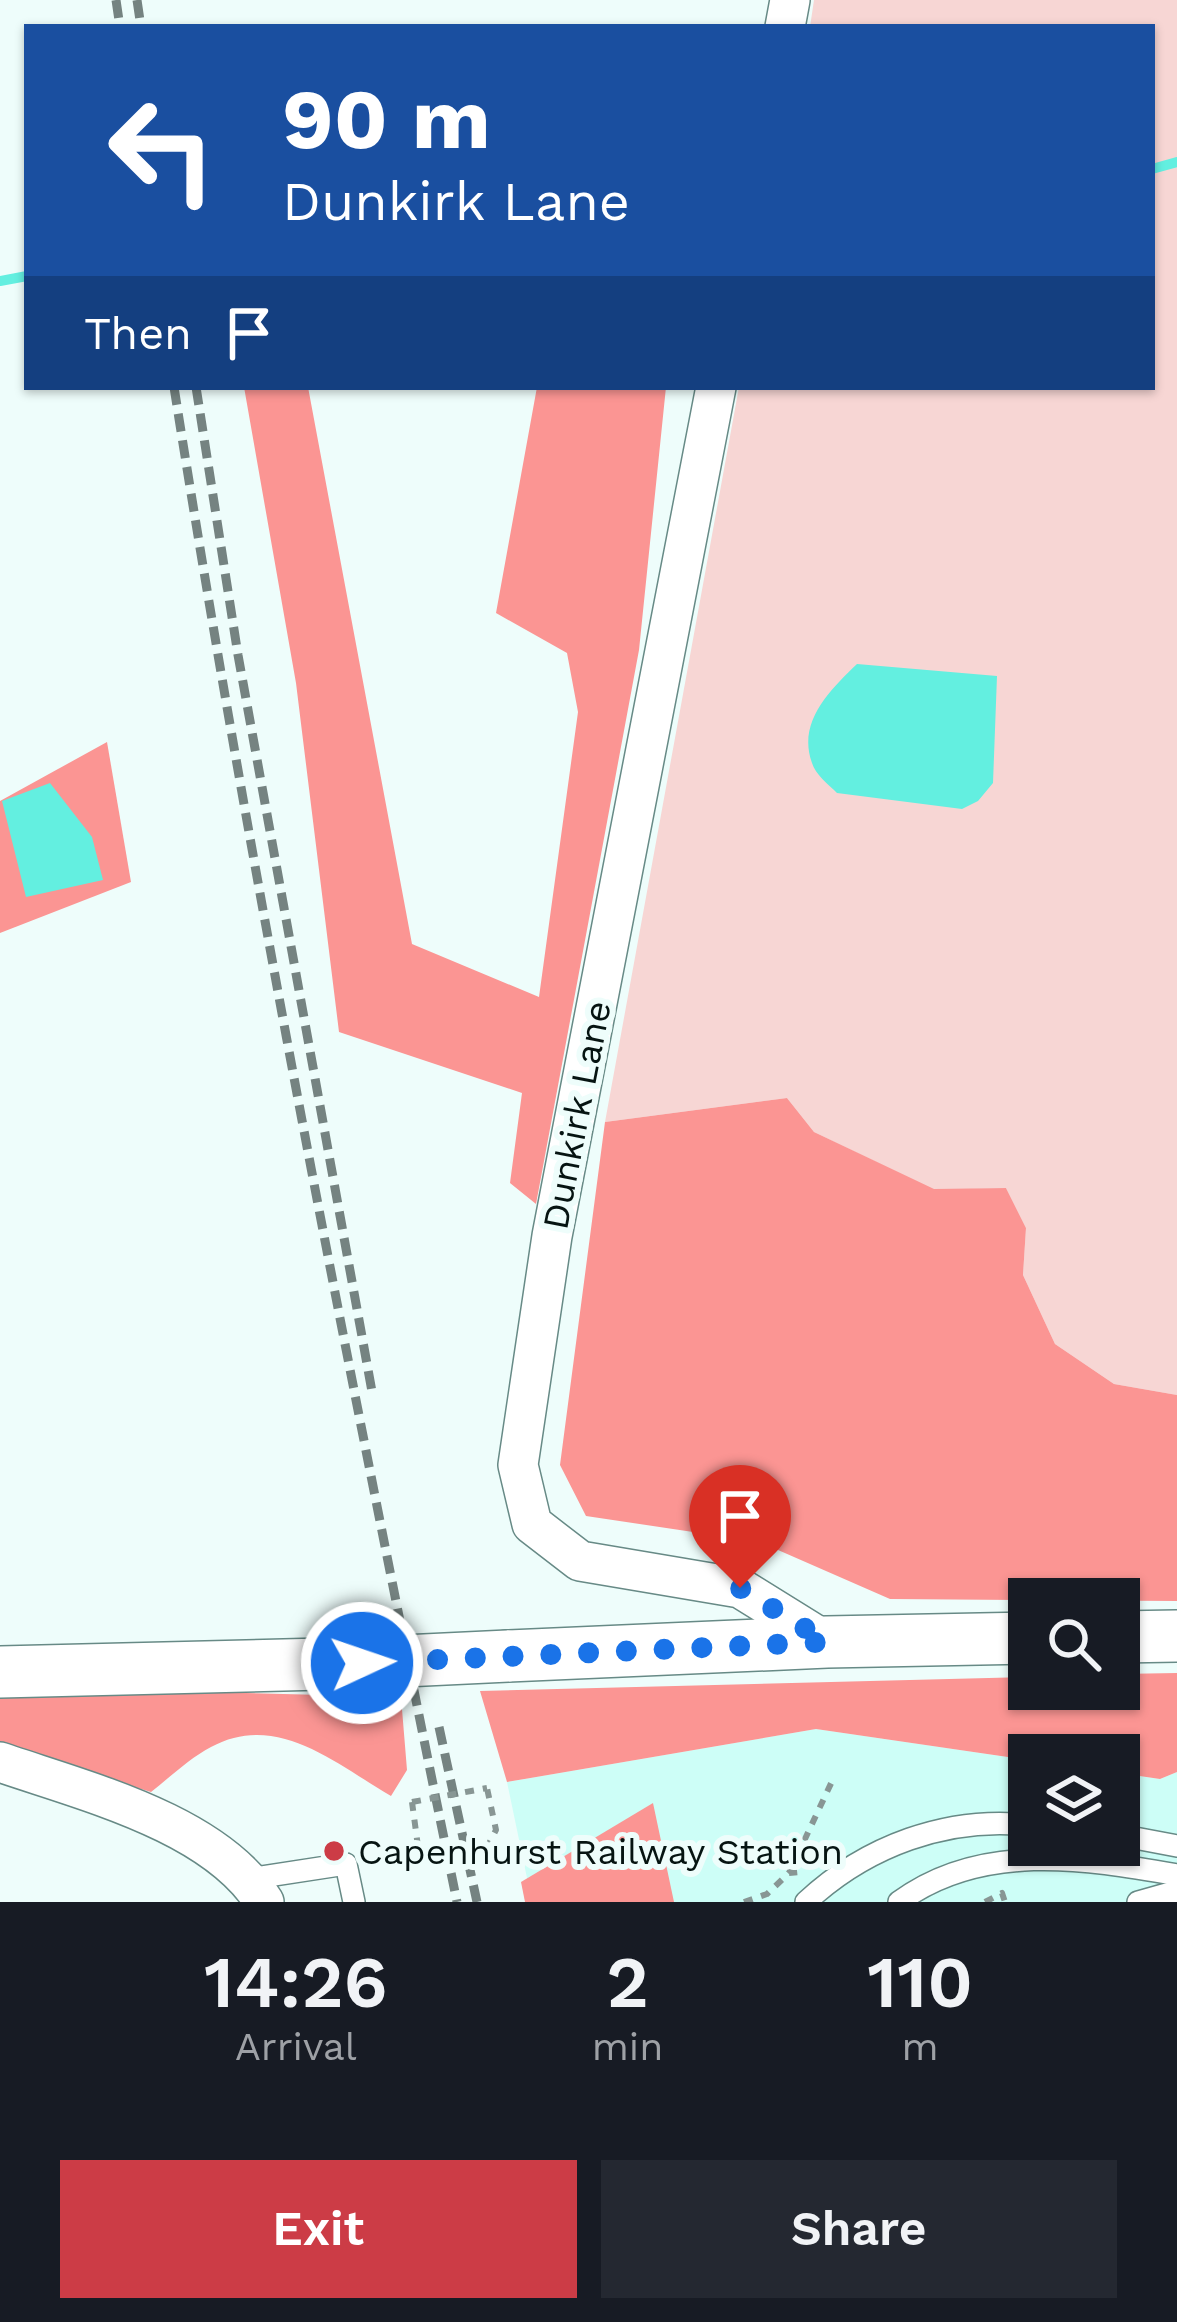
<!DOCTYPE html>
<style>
body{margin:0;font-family:"Work Sans",sans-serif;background:#242831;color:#f1f3f6;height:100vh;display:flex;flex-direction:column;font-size:45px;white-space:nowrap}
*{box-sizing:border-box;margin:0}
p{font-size:39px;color:#9ea1a6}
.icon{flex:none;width:66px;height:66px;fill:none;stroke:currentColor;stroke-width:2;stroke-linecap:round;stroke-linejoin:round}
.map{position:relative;height:1902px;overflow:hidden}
.details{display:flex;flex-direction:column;background:#171b24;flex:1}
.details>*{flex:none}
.top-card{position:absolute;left:24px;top:24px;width:1131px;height:366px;border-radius:0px;box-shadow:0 3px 9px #0004;background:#1a4fa0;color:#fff;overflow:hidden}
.fabs{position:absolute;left:1008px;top:1578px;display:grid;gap:24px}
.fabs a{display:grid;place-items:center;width:132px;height:132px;border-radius:0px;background:#171b24;box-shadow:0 3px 9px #0004;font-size:60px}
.pin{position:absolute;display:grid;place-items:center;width:102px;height:102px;color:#fff;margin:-123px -51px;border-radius:50% 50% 50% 0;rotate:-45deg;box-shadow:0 0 12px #0007}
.pin .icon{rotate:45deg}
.me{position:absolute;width:132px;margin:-66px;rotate:87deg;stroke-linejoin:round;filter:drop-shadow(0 0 9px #0008)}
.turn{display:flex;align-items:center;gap:42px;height:252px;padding:0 60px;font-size:54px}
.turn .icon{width:156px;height:156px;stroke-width:2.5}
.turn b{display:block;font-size:84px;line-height:102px}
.then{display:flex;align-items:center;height:114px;padding:0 60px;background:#0003;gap:24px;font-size:45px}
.eta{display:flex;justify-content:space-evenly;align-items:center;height:204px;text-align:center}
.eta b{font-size:72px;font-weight:600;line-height:84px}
.action{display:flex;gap:24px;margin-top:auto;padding:24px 60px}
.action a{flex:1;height:138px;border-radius:0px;background:#cc3c46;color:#fff;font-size:48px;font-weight:600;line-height:138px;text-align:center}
.action a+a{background:#242831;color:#f1f3f6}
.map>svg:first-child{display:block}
</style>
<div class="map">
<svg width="1177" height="1902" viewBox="0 0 1177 1902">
<rect width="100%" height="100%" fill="#eefdfb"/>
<path fill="#cdfef7" d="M 816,1729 L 1029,1760 L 1029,1845 L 1119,1845 L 1119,1773 L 1160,1779 L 1177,1772 L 1177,1902 L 532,1902 L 507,1782 Z"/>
<path fill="#f7d6d4" d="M 814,0 L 1177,0 L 1177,1395 L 1114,1384 L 1055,1344 L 1023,1275 L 1026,1228 L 1006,1188 L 934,1190 L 814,1132 L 787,1098 L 605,1122 L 739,387 L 1152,387 L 1152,27 L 810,27 Z"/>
<g fill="#fb9593">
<path d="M 244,387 L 308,387 L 412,944 L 539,997 L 578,712 L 567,653 L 496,613 L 537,387 L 666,387 L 639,650 L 536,1204 L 510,1183 L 522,1093 L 339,1032 L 296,683 Z"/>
<path d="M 107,742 L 131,882 L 0,933 L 0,801 Z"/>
<path d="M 787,1098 L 814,1132 L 934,1189 L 1006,1188 L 1026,1228 L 1023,1275 L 1055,1344 L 1114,1384 L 1177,1395 L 1177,1601 L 890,1599 L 760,1542 L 586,1516 L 560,1465 L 605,1122 Z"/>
<path d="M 1177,1673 L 1177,1772 L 1160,1779 L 1119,1773 L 1119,1755 L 1029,1755 L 1029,1760 L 816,1729 L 507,1782 L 480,1691 L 1029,1677 L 1029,1689 L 1119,1689 L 1119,1674 Z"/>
<path d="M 7,1687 L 401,1697 L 407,1770 L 391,1796 C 336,1764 277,1711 211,1747 C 190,1758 170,1777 151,1792 L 0,1746 L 0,1689 Z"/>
<path d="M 653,1803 L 674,1902 L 525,1902 L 521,1882 Z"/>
</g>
<g fill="#63efe0">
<path d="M 857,664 L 997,676 L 993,783 L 978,801 L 962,809 L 837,793 C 829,785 815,774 812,763 C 797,722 830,690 857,664 Z"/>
<path d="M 50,783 L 92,837 L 103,880 L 26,897 L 2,801 Z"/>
</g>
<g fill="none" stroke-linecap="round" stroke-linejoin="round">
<g stroke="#63efe0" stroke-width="10">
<path d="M 1152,169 L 1177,162"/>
<path d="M 0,281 L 27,276"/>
</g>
<defs>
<g id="service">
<path d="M 1119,1835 L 1177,1846"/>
<path d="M 249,1879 L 346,1864 L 354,1902"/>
<path d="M 806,1902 C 866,1846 947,1816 1029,1825"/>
<path d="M 899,1902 C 980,1842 1084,1858 1177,1875"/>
<path d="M 1138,1902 L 1177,1891"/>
</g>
<g id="minor">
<path d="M 785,27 L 790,0"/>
<path d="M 716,387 L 552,1236 L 518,1465 L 532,1524 L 580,1561 L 740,1588 L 827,1642"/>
<path d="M 0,1762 C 84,1791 215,1823 264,1902"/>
</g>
<g id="tertiary">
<path d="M 1119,1637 L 1177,1636"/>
<path d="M 508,1656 L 827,1642 L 1029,1638"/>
<path d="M 0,1672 L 362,1663"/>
</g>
</defs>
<use href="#service" stroke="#678a86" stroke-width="24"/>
<use href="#minor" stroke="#678a86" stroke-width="42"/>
<use href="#tertiary" stroke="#678a86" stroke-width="54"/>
<g stroke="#889694" stroke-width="6" stroke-dasharray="9 9" stroke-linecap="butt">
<path d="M 419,1854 L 432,1864"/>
<path d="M 373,1860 L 419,1854 L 412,1802"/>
<path d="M 478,1865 L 496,1830 L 487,1788"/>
<path d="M 789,1873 L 834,1777"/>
<path d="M 744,1902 L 767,1894 L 789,1873 L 799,1872"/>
<path d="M 985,1902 L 1002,1893 L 1005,1902"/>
</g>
<use href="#service" stroke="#fff" stroke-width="21"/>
<use href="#minor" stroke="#fff" stroke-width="39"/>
<use href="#tertiary" stroke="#fff" stroke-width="51"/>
<g stroke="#758381" stroke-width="9" stroke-dasharray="18 9" stroke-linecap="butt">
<path d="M 116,0 L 120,27"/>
<path d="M 137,0 L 141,27"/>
<path d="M 174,387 C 254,895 354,1398 457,1902"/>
<path d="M 196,387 L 238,655 L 373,1397"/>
<path d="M 439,1727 L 477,1902"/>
</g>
<defs>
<path id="tertiary-bridge" d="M 362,1663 L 508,1656"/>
</defs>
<use href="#tertiary-bridge" stroke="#678a86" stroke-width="54" stroke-linecap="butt"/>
<path stroke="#889694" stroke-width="6" stroke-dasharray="9 9" stroke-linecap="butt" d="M 412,1802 L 487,1788"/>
<use href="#tertiary-bridge" stroke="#fff" stroke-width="51"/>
</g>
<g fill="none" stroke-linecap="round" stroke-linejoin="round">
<path stroke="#1a73e8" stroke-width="21" stroke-dasharray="0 37.8" d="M 362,1663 L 827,1642 L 740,1588"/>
</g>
<circle fill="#cc3c46" stroke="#eefdfb" stroke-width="4.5" cx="334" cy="1851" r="12"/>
<g text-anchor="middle" stroke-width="12" stroke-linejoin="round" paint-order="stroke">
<g font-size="36" fill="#061412" stroke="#eefdfb">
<text transform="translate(576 1115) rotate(-79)" y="13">Dunkirk Lane</text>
</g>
<g font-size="36" fill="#061412" stroke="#eefdfb" text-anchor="start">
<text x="358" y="1864">Capenhurst Railway Station</text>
</g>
</g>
</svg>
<div class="fabs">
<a><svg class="icon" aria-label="search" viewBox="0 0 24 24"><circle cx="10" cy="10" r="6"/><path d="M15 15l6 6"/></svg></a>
<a><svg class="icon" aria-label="layers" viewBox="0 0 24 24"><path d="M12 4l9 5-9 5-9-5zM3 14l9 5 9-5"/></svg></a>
</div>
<div class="pin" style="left:740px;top:1588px;background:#d93025"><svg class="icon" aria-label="arrive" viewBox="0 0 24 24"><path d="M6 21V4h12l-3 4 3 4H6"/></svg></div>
<svg class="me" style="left:362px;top:1663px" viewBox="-20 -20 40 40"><circle r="17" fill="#1a73e8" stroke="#fff" stroke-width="3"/><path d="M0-11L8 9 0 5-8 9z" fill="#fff"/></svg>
<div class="top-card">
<div class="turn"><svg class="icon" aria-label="left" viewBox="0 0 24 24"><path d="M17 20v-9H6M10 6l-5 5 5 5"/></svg><div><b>90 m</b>Dunkirk Lane</div></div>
<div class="then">Then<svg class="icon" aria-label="arrive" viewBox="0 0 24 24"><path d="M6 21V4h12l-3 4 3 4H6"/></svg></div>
</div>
</div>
<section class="details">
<div class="eta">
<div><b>14:26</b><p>Arrival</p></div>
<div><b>2</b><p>min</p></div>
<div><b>110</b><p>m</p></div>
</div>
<div class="action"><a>Exit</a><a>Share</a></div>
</section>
